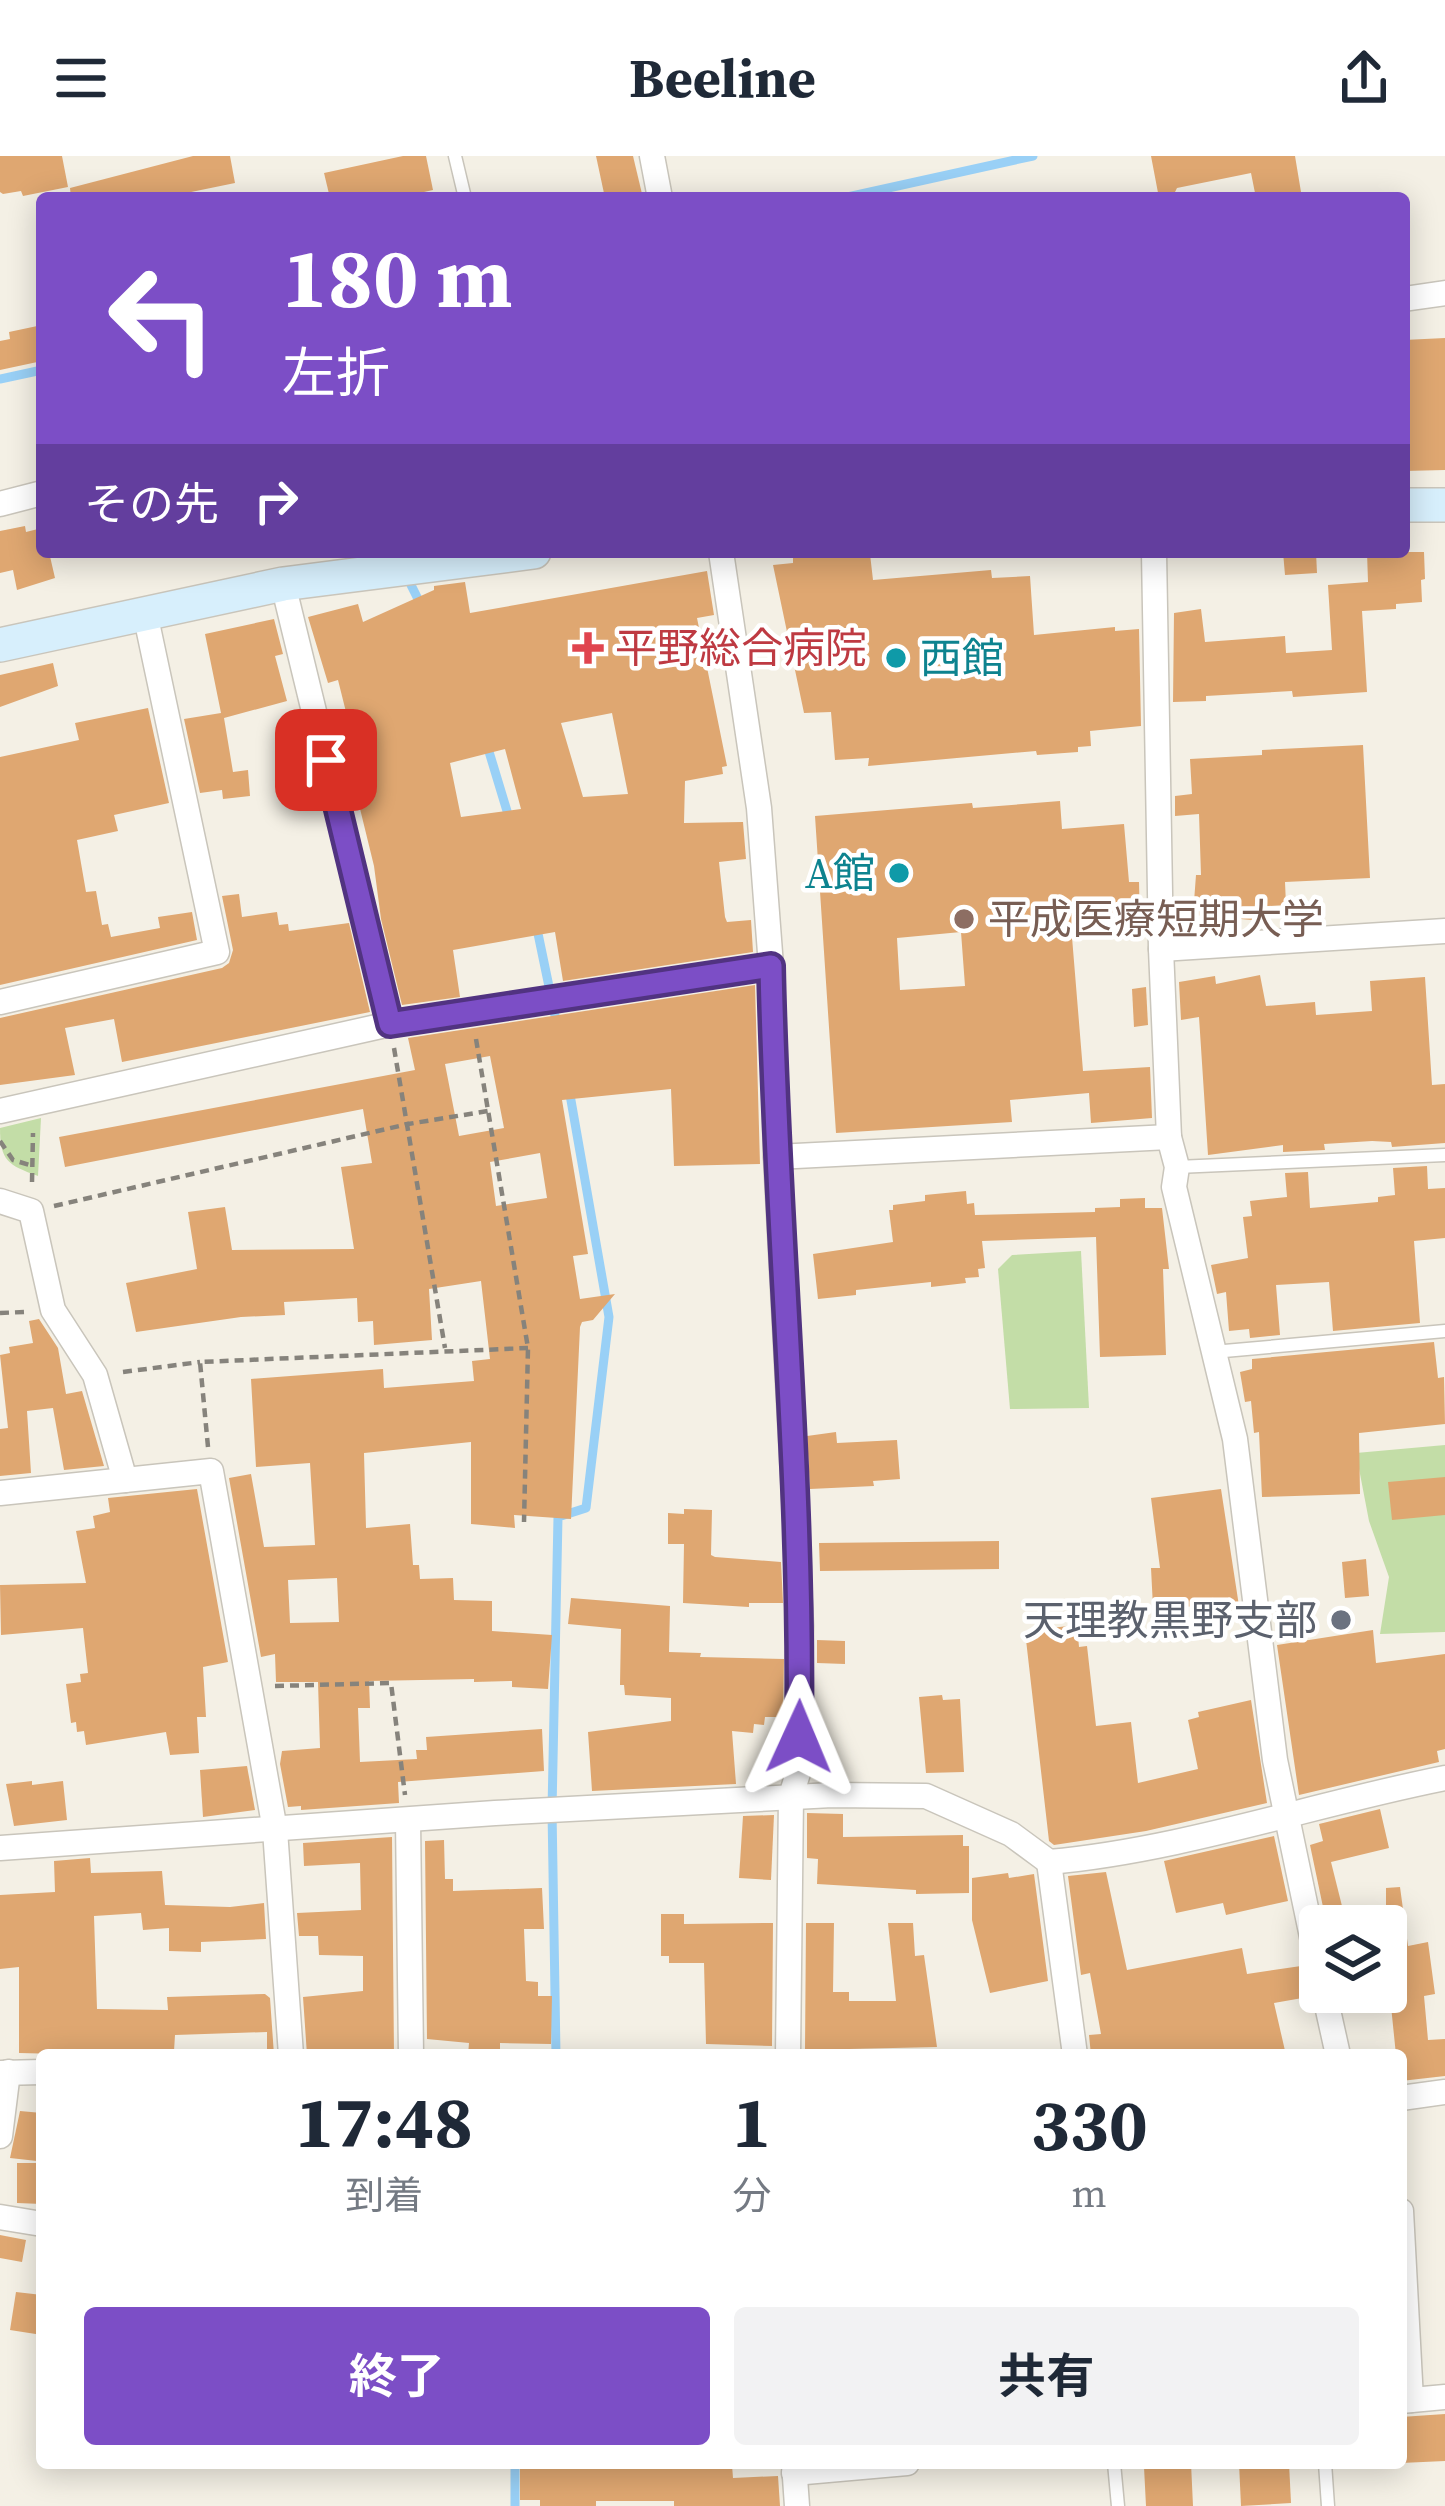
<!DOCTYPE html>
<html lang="ja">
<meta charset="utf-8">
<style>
body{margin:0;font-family:"Source Serif 4","Noto Sans JP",serif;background:#f2f2f3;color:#1f2937;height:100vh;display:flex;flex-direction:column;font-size:45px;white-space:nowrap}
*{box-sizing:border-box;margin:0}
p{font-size:39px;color:#747a83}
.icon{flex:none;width:66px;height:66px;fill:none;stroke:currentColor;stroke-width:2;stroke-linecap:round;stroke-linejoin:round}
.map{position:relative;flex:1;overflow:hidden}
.sheet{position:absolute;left:36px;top:1893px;width:1371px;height:420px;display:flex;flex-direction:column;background:#fff;border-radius:12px;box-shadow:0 6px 30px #0003}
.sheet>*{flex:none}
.top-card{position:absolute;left:36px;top:36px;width:1374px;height:366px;border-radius:12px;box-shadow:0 6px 30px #0003;background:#7c4ec6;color:#fff;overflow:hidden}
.controls{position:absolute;left:1299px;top:1749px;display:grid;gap:24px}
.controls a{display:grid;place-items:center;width:108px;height:108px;border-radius:12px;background:#fff;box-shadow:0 6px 30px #0003;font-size:60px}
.pin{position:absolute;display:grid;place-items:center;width:102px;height:102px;color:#fff;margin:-51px;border-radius:24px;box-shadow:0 6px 18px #0006}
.me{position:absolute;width:132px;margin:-66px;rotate:1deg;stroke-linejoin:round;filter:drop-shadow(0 0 9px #0008)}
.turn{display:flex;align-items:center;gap:42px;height:252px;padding:0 48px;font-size:54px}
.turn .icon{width:156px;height:156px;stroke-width:2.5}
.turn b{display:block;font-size:84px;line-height:102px}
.then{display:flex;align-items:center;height:114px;padding:0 48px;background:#0003;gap:24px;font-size:45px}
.eta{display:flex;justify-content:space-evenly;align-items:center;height:204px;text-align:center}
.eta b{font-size:72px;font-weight:700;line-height:84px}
.button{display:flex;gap:24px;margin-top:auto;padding:24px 48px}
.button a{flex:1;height:138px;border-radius:12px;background:#7c4ec6;color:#fff;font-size:48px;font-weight:700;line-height:138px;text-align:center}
.button a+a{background:#f2f2f3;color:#1f2937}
header{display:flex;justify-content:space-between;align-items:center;height:156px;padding:0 48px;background:#fff;font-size:54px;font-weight:700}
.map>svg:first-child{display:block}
</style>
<header><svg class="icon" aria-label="menu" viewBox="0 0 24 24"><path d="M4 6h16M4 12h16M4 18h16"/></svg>Beeline<svg class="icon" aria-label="share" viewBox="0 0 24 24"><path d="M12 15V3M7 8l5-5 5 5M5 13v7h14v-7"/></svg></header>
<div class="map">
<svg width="1445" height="2350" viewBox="0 0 1445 2350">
<rect width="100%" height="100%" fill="#f4f0e5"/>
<g fill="#c3dda7">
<path d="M 41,962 L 38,1020 C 8,1009 0,1005 0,972 Z"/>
<path d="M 1081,1095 L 1089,1252 L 1010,1253 L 998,1113 L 1012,1099 Z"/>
<path d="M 1445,1289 L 1445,1476 L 1380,1478 L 1389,1421 L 1369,1365 L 1356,1297 Z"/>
</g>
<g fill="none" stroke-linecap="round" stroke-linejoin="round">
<g stroke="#99d0f6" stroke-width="9">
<path d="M 843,42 L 1033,0"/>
<path d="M 0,223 L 42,214"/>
<path d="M 411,429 L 421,449"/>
<path d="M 487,589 L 510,665"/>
<path d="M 536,768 L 557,869"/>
<path d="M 556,1899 L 552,1654 L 558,1361 L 586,1352 L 609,1161 L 569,933"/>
<path d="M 515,2307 L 515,2350"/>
</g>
</g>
<g fill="#dfa771" fill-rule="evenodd">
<path d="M 0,0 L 62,0 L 68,31 L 23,40 L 21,35 L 3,38 L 0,36 Z"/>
<path d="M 193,0 L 230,0 L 235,27 L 162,42 L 71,42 L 70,32 Z"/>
<path d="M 403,0 L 426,0 L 433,34 L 397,42 L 330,42 L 324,17 Z"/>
<path d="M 596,0 L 633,0 L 643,42 L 605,42 Z"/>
<path d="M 1151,0 L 1295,0 L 1302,42 L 1256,42 L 1251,17 L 1177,32 L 1172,42 L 1159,42 Z"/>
<path d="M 42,169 L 42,205 L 0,214 L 0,185 L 10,183 L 9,176 Z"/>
<path d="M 1445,182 L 1445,314 L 1404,315 L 1404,184 Z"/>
<path d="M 25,370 L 26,376 L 42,372 L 42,396 L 49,396 L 55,422 L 17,434 L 13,414 L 0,417 L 0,375 Z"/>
<path d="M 858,396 L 858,399 L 870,398 L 873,424 L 991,414 L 992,422 L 1030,420 L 1034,479 L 1115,471 L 1115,475 L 1139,473 L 1141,570 L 1090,575 L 1091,590 L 1078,591 L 1078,596 L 1037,599 L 1036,595 L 868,610 L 869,602 L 835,604 L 831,556 L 804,557 L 773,409 L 793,407 L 793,402 Z"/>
<path d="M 1283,396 L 1316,396 L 1317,417 L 1285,419 Z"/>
<path d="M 1367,396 L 1424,396 L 1425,423 L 1421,424 L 1422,446 L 1396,448 L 1396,453 L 1362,455 L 1367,536 L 1293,541 L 1292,535 L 1206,540 L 1206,545 L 1173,546 L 1174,457 L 1201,453 L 1205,486 L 1285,480 L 1286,497 L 1332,494 L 1328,429 L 1368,426 Z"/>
<path d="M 707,415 L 714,459 L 697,462 L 727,610 L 722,611 L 723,618 L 685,625 L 684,667 L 743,666 L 746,703 L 719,706 L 725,761 L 727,766 L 751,764 L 753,796 L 563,825 L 555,776 L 453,794 L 460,841 L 402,849 L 381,763 L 374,710 L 341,575 L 350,572 L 338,524 L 328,527 L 308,461 L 358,448 L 363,466 L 434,434 L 434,430 L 465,426 L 470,457 ZM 612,557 L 628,638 L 583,641 L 561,567 ZM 505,593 L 521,653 L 461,661 L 450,607 Z"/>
<path d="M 274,463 L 283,498 L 275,500 L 287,545 L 224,562 L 233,616 L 248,614 L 250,640 L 223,643 L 222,634 L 200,637 L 184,563 L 221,557 L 205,478 Z"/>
<path d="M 53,507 L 58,530 L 0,551 L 0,519 Z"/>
<path d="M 148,552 L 169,647 L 114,659 L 118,675 L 77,684 L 86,736 L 96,735 L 102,769 L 108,768 L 111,781 L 160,772 L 158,761 L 192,756 L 197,784 L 0,829 L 0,601 L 79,584 L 75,567 Z"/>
<path d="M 1363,589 L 1370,722 L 1285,726 L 1286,749 L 1253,751 L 1252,764 L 1193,759 L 1196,719 L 1201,719 L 1199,658 L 1175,660 L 1175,640 L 1192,638 L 1190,603 L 1262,599 L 1262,594 Z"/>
<path d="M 1060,645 L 1062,673 L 1124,668 L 1129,726 L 1139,726 L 1140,769 L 1071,769 L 1083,915 L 1150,911 L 1152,962 L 1091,967 L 1089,937 L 1010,944 L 1012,966 L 836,977 L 815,660 L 972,647 L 973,652 ZM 961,776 L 965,830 L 900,834 L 897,782 Z"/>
<path d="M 239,738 L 242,761 L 277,756 L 279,769 L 288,768 L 289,775 L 349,767 L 370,856 L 122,906 L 114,863 L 65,872 L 75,919 L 0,929 L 0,862 L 222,812 L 229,807 L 233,794 L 222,740 Z"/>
<path d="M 1260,819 L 1266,850 L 1315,846 L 1316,859 L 1372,855 L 1370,825 L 1425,821 L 1432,929 L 1445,928 L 1445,987 L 1392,991 L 1391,986 L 1372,985 L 1324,988 L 1325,994 L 1283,996 L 1283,989 L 1208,999 L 1199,861 L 1181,864 L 1179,826 L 1215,820 L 1216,828 Z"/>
<path d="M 755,829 L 760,1008 L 674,1010 L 671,933 L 562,944 L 588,1098 L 573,1100 L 580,1143 L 615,1138 L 593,1164 L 582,1166 L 580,1171 L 571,1363 L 514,1359 L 515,1372 L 471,1368 L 471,1286 L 364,1297 L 366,1372 L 410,1368 L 413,1409 L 419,1409 L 420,1423 L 453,1422 L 454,1444 L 492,1445 L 492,1475 L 552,1479 L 548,1533 L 512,1531 L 512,1525 L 474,1526 L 474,1523 L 369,1525 L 370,1552 L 358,1552 L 360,1606 L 417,1603 L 416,1594 L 427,1594 L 426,1581 L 542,1573 L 544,1615 L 398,1626 L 399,1647 L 301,1654 L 301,1650 L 288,1651 L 280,1608 L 282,1595 L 320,1592 L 318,1526 L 276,1526 L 275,1498 L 261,1501 L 229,1322 L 251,1318 L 264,1391 L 315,1389 L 310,1307 L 256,1311 L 251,1223 L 383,1213 L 384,1232 L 474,1225 L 472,1205 L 490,1203 L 481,1125 L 429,1133 L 432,1184 L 374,1189 L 373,1165 L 358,1166 L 357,1142 L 284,1146 L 285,1159 L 241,1161 L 136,1176 L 126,1127 L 197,1113 L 188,1056 L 225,1051 L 232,1094 L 354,1093 L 341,1011 L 372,1007 L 363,953 L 65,1011 L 59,981 L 415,914 L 408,882 ZM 490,900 L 504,972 L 459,980 L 445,908 ZM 540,997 L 547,1042 L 496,1050 L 490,1006 ZM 337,1422 L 339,1466 L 290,1467 L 288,1424 Z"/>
<path d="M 1146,831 L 1148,869 L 1134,871 L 1132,833 Z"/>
<path d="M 1427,1010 L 1428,1033 L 1445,1032 L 1445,1082 L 1414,1085 L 1420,1167 L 1333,1175 L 1329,1126 L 1276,1129 L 1280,1179 L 1250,1182 L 1249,1173 L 1229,1175 L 1226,1136 L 1217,1138 L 1211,1109 L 1248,1102 L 1243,1061 L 1252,1060 L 1250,1045 L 1287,1041 L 1285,1017 L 1308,1016 L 1310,1052 L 1378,1046 L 1378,1041 L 1395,1039 L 1393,1012 Z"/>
<path d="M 966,1035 L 967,1048 L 974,1047 L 975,1059 L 1095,1056 L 1095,1052 L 1120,1051 L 1120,1043 L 1145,1042 L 1145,1052 L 1162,1052 L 1169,1113 L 1163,1113 L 1166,1199 L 1100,1201 L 1096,1081 L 982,1085 L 985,1112 L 978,1113 L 979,1121 L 965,1122 L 966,1127 L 931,1131 L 931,1126 L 856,1134 L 856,1139 L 818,1143 L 813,1098 L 893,1086 L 889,1054 L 893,1054 L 893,1049 L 925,1045 L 925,1039 Z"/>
<path d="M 39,1163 L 58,1192 L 66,1238 L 82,1235 L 104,1310 L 64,1314 L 53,1252 L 27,1255 L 31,1317 L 0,1320 L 0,1273 L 8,1272 L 0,1199 L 10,1197 L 9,1191 L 33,1187 L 29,1165 Z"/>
<path d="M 1434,1186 L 1438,1222 L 1444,1221 L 1445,1268 L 1359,1277 L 1360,1338 L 1262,1341 L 1259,1276 L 1254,1277 L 1251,1245 L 1245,1246 L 1240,1216 L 1252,1213 L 1252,1203 Z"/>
<path d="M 836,1276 L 837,1287 L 897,1284 L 900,1323 L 873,1325 L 874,1330 L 810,1333 L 807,1280 Z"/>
<path d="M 1445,1321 L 1445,1359 L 1392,1364 L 1388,1326 Z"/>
<path d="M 197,1333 L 228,1506 L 203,1511 L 206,1561 L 197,1561 L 199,1597 L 170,1599 L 166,1576 L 86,1589 L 84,1575 L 77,1576 L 76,1566 L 71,1567 L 66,1528 L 81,1526 L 80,1518 L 88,1517 L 83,1472 L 1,1479 L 0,1429 L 86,1427 L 76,1375 L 95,1372 L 93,1360 L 110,1356 L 108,1342 Z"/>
<path d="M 1221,1333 L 1239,1450 L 1153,1451 L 1151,1412 L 1160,1412 L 1151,1342 Z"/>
<path d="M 684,1353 L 712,1354 L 711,1399 L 715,1401 L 781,1406 L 783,1447 L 749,1447 L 749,1451 L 683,1447 L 684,1388 L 668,1388 L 668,1357 L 684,1358 Z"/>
<path d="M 999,1385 L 999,1413 L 820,1415 L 819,1387 Z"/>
<path d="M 1366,1403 L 1369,1440 L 1345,1442 L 1342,1406 Z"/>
<path d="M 571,1442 L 670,1450 L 669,1496 L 701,1497 L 700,1501 L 784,1503 L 783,1561 L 765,1561 L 764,1569 L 754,1568 L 753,1577 L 732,1575 L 736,1628 L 592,1635 L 588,1576 L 671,1565 L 671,1542 L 625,1539 L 624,1529 L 620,1529 L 621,1473 L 568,1468 Z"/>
<path d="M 1077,1469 L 1079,1491 L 1087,1490 L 1096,1570 L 1131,1566 L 1138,1627 L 1198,1613 L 1188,1564 L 1199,1561 L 1198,1556 L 1251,1544 L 1267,1647 L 1146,1675 L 1054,1689 L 1049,1685 L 1025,1475 Z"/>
<path d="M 1373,1474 L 1376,1507 L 1445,1498 L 1445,1593 L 1437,1595 L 1439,1606 L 1299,1639 L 1277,1489 Z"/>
<path d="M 817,1484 L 845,1485 L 845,1508 L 817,1507 Z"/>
<path d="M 942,1539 L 943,1544 L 960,1543 L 964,1616 L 926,1617 L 919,1541 Z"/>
<path d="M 247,1610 L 255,1654 L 203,1661 L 200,1614 Z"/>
<path d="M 32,1625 L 32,1629 L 63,1625 L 67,1664 L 14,1670 L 6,1628 Z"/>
<path d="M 1380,1653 L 1389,1692 L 1331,1706 L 1347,1770 L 1327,1770 L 1310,1689 L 1323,1685 L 1319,1668 Z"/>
<path d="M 807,1657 L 843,1658 L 843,1681 L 963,1679 L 963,1690 L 969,1690 L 969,1737 L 916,1738 L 916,1734 L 817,1728 L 818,1703 L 807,1702 Z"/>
<path d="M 774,1659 L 771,1724 L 739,1722 L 743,1660 Z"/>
<path d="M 1274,1680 L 1288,1745 L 1226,1759 L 1223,1747 L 1176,1757 L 1164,1705 Z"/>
<path d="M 392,1681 L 394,1899 L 307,1899 L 303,1841 L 363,1835 L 363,1800 L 319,1799 L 318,1780 L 299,1780 L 297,1757 L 361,1754 L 360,1707 L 304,1710 L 303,1687 Z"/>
<path d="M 444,1684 L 445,1723 L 453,1723 L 453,1735 L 542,1732 L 544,1773 L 524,1773 L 526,1825 L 538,1826 L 538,1840 L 552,1840 L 551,1888 L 500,1887 L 500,1899 L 468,1899 L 469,1887 L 427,1883 L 425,1685 Z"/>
<path d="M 90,1702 L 91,1717 L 162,1715 L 165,1749 L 230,1751 L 264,1747 L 266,1783 L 201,1786 L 201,1796 L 169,1795 L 169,1772 L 143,1774 L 141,1757 L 94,1760 L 97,1853 L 168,1854 L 167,1841 L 265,1838 L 270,1842 L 274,1899 L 267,1899 L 267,1876 L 175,1879 L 174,1895 L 102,1893 L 102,1899 L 19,1897 L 19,1811 L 0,1813 L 0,1739 L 55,1736 L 54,1705 Z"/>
<path d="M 1106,1716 L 1127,1814 L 1242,1792 L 1247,1818 L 1301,1810 L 1308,1841 L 1274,1847 L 1286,1899 L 1091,1899 L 1089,1879 L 1101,1878 L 1090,1817 L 1081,1819 L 1068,1720 Z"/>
<path d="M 1008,1717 L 1009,1722 L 1034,1718 L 1048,1825 L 990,1837 L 972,1764 L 972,1722 Z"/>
<path d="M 1400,1731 L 1408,1790 L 1428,1786 L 1435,1838 L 1424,1840 L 1428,1884 L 1445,1883 L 1445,1920 L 1401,1925 L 1401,1899 L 1396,1899 L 1390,1840 L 1386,1840 L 1386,1732 Z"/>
<path d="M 661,1758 L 684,1758 L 684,1768 L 773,1767 L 772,1890 L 706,1888 L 704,1807 L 669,1807 L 669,1800 L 661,1800 Z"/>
<path d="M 806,1767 L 834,1767 L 833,1836 L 849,1836 L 849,1845 L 896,1845 L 888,1767 L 913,1767 L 915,1800 L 924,1799 L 937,1891 L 805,1894 Z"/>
<path d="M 20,1955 L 42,1957 L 37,2005 L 10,2002 Z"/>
<path d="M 17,2007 L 42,2007 L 42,2048 L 17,2047 Z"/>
<path d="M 0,2079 L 26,2084 L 22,2106 L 0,2102 Z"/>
<path d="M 16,2136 L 42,2139 L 42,2179 L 10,2174 Z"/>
<path d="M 1445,2258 L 1445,2305 L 1401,2307 L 1401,2261 Z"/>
<path d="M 520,2307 L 632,2307 L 632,2313 L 732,2309 L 733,2322 L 778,2320 L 780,2350 L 674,2350 L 674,2345 L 596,2345 L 596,2350 L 540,2350 L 540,2344 L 520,2344 Z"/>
<path d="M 1151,2307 L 1191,2307 L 1193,2350 L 1146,2350 L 1144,2311 L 1151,2311 Z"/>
<path d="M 1239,2307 L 1289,2307 L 1291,2347 L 1241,2350 Z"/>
</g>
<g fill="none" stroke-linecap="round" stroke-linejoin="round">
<defs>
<g id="lane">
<path d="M 455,0 L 465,42"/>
<path d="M 1177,1011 L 1445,999"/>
<path d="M 1213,1196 L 1445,1175"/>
<path d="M 1114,2307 L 1118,2350"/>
<path d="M 1325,2307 L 1328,2350"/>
</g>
<g id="street">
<path d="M 652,0 L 660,42"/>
<path d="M 1404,143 L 1445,137"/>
<path d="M 0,348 L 42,337"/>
<path d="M 721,396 L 759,652 L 771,810 L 776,1001 L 801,1470 L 798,1617 L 791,1640 L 788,1899"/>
<path d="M 1154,396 L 1161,793 L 1169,981 L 1177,1011 L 1174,1031 L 1235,1283 L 1275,1604 L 1320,1819"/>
<path d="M 283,428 L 390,868"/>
<path d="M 1161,793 L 1445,775"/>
<path d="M 0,846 L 217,796 L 145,457"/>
<path d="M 0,955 L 390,868 L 771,810"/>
<path d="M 776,1001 L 1169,981"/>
<path d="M 0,1045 L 31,1055 L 53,1154 L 95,1219 L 125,1324"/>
<path d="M 0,1337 L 211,1315 L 275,1674 L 291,1899"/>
<path d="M 408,1664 L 411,1899"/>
<path d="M 0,1692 L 495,1657 L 832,1639 L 926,1640 L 1011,1678 L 1049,1706 C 1183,1694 1313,1648 1445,1622"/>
<path d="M 1049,1706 L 1075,1899"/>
<path d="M 1324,1836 L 1338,1899"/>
<path d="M 0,1917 L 42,1916"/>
<path d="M 1401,1942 L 1445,1936"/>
<path d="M 0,1980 L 8,1916"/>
<path d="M 1401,2055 L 1411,2244"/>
<path d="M 0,2061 L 42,2068"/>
<path d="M 1401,2245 L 1445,2241"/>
<path d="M 794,2307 L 797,2350"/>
<path d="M 794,2317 L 907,2307"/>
</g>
<g id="secondary">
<path d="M 1404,349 L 1445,349"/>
<path d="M 0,489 L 283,428 L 534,396"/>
</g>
</defs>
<use href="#lane" stroke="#c9c5bb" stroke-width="15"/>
<use href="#street" stroke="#c9c5bb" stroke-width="27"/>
<use href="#secondary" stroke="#c9c5bb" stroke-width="36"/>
<g stroke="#86837c" stroke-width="4.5" stroke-dasharray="9 6" stroke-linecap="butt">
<path d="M 476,883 L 528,1192 L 524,1366"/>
<path d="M 394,892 L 445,1192"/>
<path d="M 0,985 L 13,1004 L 33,1010"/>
<path d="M 32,1026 L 33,977"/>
<path d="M 54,1050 L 408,968 L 488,955"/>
<path d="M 0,1157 L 24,1156"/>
<path d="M 123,1216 L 200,1206"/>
<path d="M 208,1291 L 200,1206 L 528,1192"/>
<path d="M 275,1530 L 391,1527 L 405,1639"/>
</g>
<use href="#lane" stroke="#fff" stroke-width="12"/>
<use href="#street" stroke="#fff" stroke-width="24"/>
<use href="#secondary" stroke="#d7effc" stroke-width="33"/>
</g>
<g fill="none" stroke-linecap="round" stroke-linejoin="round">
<defs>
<path id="route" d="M 326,604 L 390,868 L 771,810 C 776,1067 803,1324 799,1581"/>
</defs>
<use href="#route" stroke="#513381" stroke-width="30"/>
<use href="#route" stroke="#7c4ec6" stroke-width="21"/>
</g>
<path fill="#e0444e" stroke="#fff" stroke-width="4.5" d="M582 474h12v12h12v12h-12v12h-12v-12h-12v-12h12z"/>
<g fill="#0f9aa8" stroke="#fff" stroke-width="4.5">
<circle cx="896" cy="502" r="12"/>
<circle cx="899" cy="717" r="12"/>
</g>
<circle fill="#8d6e63" stroke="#fff" stroke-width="4.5" cx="964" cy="763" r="12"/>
<circle fill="#6b7280" stroke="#fff" stroke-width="4.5" cx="1341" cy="1464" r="12"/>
<g text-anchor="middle" stroke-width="9" stroke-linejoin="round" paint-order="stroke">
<g font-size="42" fill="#be3a42" stroke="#fff" text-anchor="start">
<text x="615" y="507">平野総合病院</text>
</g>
<g font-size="42" fill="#0d838f" stroke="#fff" text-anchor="start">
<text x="920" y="517">西館</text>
<text x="875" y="732" text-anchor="end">A館</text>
</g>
<g font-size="42" fill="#785e54" stroke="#fff" text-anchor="start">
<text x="988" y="778">平成医療短期大学</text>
</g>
<g font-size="42" fill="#5b616d" stroke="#fff" text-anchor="end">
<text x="1317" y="1479">天理教黒野支部</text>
</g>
</g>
</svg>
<div class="controls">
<a><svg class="icon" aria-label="layers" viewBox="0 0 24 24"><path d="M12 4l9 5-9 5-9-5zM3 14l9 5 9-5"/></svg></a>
</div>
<div class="pin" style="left:326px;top:604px;background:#d93025"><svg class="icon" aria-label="arrive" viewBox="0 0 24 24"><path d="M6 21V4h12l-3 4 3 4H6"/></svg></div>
<svg class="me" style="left:799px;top:1581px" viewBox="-20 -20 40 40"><path d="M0-17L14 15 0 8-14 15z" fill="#7c4ec6" stroke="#fff" stroke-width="4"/></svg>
<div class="top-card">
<div class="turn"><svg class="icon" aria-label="left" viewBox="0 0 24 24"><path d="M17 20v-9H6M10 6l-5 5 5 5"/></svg><div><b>180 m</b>左折</div></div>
<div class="then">その先<svg class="icon" aria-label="right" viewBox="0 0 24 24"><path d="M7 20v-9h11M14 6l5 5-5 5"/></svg></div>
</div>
<section class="sheet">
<div class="eta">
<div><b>17:48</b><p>到着</p></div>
<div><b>1</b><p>分</p></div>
<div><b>330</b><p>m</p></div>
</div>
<div class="button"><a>終了</a><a>共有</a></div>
</section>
</div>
